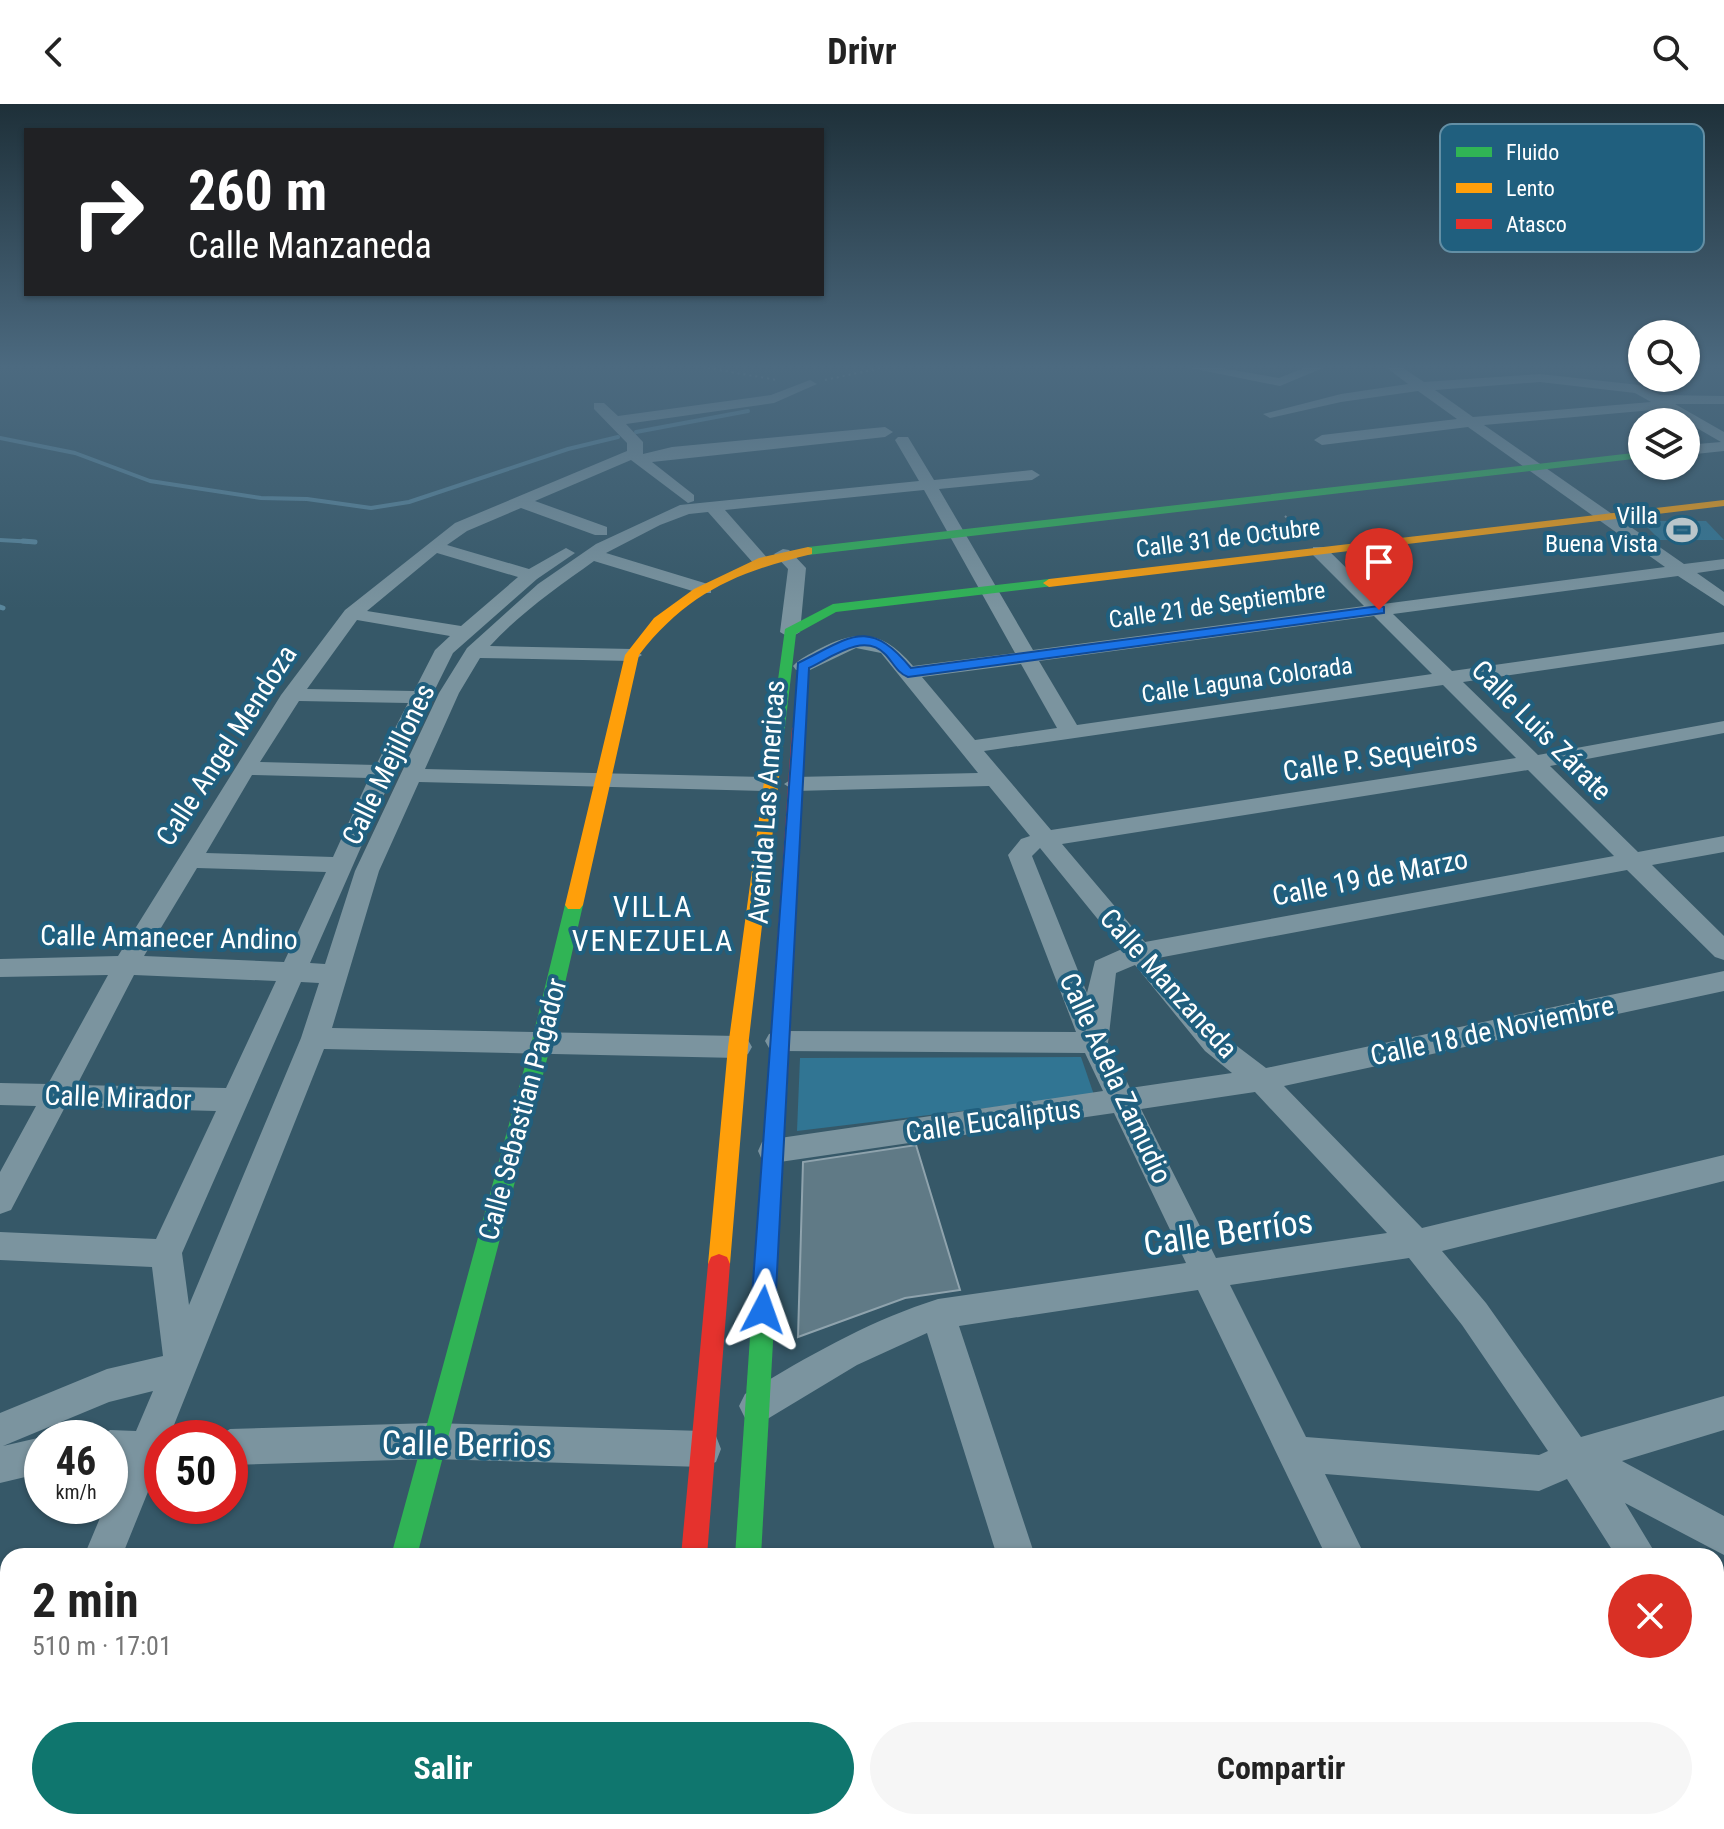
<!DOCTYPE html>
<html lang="es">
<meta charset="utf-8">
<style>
body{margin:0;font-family:"Roboto Condensed",sans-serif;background:#f6f6f6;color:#222;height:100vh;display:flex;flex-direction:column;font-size:30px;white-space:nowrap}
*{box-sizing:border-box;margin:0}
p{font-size:26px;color:#767676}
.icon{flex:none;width:44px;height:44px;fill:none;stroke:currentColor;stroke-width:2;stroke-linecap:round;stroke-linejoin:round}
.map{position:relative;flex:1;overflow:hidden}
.side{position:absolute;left:0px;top:1444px;width:1724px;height:282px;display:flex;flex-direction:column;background:#fff;border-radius:24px 24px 0 0;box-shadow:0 2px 6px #0004}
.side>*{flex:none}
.banner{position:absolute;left:24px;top:24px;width:800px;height:168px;border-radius:0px;box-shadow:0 2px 6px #0004;background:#202124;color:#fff;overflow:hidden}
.buttons{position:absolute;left:1628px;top:216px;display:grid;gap:16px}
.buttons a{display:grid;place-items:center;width:72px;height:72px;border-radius:50%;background:#fff;box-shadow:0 2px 6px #0004;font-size:40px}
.speed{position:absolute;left:24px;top:1316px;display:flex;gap:16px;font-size:40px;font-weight:700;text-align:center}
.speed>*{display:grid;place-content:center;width:104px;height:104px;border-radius:50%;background:#fff;box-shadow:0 2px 6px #0004;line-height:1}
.speed small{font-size:20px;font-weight:400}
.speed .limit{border:12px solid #d22;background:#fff;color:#111}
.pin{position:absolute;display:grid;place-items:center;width:68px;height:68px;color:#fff;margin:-82px -34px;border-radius:50% 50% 50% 0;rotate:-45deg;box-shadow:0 0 8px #0007}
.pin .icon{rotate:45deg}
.me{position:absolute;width:88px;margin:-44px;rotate:4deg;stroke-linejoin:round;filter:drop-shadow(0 0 6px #0008)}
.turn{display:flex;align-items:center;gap:28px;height:168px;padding:0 32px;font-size:36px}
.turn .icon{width:104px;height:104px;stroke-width:2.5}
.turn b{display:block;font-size:56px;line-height:68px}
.round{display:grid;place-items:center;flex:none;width:84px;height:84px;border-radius:42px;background:#f6f6f6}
.overview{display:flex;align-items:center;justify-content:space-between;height:136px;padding:0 32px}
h1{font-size:48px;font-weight:700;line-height:60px}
.button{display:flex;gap:16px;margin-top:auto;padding:16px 32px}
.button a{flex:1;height:92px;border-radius:48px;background:#0f766e;color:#fff;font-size:32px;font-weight:700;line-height:92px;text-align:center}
.button a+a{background:#f6f6f6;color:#222}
header{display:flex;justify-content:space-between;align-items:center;height:104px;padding:0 32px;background:#fff;font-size:36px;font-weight:700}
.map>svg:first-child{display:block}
</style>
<header><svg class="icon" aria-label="back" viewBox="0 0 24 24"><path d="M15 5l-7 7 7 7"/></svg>Drivr<svg class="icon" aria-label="search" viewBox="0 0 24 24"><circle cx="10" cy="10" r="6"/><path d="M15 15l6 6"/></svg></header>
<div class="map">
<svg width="1724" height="1725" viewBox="0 0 1724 1725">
<rect width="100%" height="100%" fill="#365868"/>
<g fill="#317593">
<path d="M 1641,417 L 1706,417 L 1724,436 L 1660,436 Z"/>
<path d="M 1081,953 L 1094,991 L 797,1027 L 800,954 Z"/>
</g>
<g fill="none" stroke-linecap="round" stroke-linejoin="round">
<g stroke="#59869c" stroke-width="4">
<path d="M 636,328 L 748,307"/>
<path d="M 0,334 L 75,349 L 150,377 L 261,394 L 307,395 L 371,404 L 409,398 L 568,345 L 618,333"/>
<path d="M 0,436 L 35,438"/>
</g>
<g stroke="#59869c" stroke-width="5">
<path d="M 23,437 L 35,438"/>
<path d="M 0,503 L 3,504"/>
</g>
</g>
<path fill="#607a86" stroke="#8fa3ad" stroke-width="2" d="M 916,1041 L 960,1186 L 905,1194 L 798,1233 L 803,1058 Z"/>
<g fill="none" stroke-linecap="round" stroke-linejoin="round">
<g stroke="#7b949f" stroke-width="2" stroke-dasharray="2 4" stroke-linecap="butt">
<path d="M 708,264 L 777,276"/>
<path d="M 825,276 L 881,264"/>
<path d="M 1285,412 L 1301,428"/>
</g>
<g fill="#7b949f" fill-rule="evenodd">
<path d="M 1190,264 L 1221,264 L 1279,274 L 1304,264 L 1323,264 L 1280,282 Z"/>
<path d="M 1387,264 L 1403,264 L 1424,278 L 1540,270 L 1639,281 L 1660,291 L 1724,292 L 1724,300 L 1675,300 L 1724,328 L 1724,347 L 1686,351 L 1686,341 L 1721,338 L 1664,305 L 1484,321 L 1684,460 L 1724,455 L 1724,465 L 1697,469 L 1724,488 L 1724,502 L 1678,472 L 1393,510 L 1452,567 L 1724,528 L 1724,540 L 1463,578 L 1538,651 L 1724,617 L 1724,629 L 1550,662 L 1638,748 L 1724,732 L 1724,748 L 1652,761 L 1724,832 L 1724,856 L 1715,853 L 1627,766 L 1158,854 L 1225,933 L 1266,964 L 1724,867 L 1724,887 L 1284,982 L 1422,1124 L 1724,1051 L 1724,1077 L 1442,1147 L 1486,1199 L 1581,1333 L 1724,1292 L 1724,1326 L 1622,1357 L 1724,1412 L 1724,1451 L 1625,1399 L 1657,1452 L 1616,1452 L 1567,1375 L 1539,1387 L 1325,1370 L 1365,1452 L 1326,1452 L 1198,1186 L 959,1222 L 1035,1452 L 997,1452 L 927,1229 L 857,1261 L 769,1314 L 757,1319 L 745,1314 L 739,1302 L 745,1290 C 807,1253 868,1217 938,1195 L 1186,1159 L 1114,1009 L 773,1059 L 762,1056 L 758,1047 L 762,1038 L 773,1035 L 1103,987 L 1085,949 L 779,947 L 769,944 L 765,937 L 769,930 L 779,927 L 1076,928 L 1008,751 L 1021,735 L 1030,732 L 989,682 L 795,687 L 784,680 L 795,673 L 978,669 L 881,549 L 856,544 L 810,566 L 796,566 L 793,562 C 800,554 810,550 819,545 C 860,524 884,528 913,562 L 1015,549 L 924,386 L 725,406 L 769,456 L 760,461 L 754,460 L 708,408 L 689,410 L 660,421 L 606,449 L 711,481 L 711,489 L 699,489 L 594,457 C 558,483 520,509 490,542 L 632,545 L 642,551 L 632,557 L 480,554 L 459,589 L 425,665 L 768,673 L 779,680 L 768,687 L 419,678 L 379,767 L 332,924 L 738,932 L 748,936 L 752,943 L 748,950 L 738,954 L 324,945 L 170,1331 L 175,1334 L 162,1334 L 162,1363 L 158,1363 L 122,1452 L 84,1452 L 105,1402 L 110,1402 L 110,1390 L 122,1362 L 110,1362 L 110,1334 L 96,1334 L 110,1326 L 136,1327 L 153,1287 L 109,1298 L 3,1342 L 42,1333 L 44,1334 L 42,1369 L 0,1379 L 0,1309 L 107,1265 L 163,1252 L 152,1163 L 0,1156 L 0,1128 L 156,1135 L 216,1007 L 65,1003 L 11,1106 L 0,1110 L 0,1068 L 36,1002 L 0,1001 L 0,979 L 48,980 L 108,871 L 0,873 L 0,855 L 118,852 L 281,591 L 345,506 L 455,419 L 627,347 L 627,339 L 594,305 L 594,299 L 604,299 L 618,312 L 771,291 L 810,276 L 817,280 L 774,299 L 626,320 L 643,338 L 643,350 L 672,343 L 885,323 L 893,328 L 885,333 L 652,358 L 694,391 L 694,397 L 688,399 L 631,356 L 535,397 L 607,423 L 607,431 L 595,431 L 521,404 L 467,427 L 447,441 L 529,465 L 566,444 L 575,449 L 537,475 L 453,549 L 394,668 L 310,859 L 325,860 L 355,767 L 439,589 L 467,544 L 538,480 L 596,440 L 680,401 L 919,377 L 895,336 L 898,333 L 908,333 L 934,376 L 1032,366 L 1040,371 L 1032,376 L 939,385 L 1033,546 L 1364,502 L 1313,451 L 1313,443 L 1325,443 L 1383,500 L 1665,463 L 1468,323 L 1322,341 L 1314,336 L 1322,331 L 1457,315 L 1418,287 L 1341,298 L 1270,314 L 1263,310 L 1341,290 L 1408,280 ZM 1540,278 L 1635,289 L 1651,298 L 1473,313 L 1435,286 ZM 437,449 L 518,473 L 461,522 L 367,507 ZM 1374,512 L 1432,570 L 1077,621 L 1039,557 ZM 357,516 L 450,532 L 435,546 L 414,587 L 307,585 ZM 1021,560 L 1057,624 L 975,636 L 922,573 ZM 1443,581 L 1516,654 L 1051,726 L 984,647 ZM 299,597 L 408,599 L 376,661 L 260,658 ZM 1528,666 L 1614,752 L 1145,838 L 1062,740 ZM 252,671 L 369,674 L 333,753 L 206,749 ZM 1040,744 L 1122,845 L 1095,857 L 1087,889 L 1032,752 ZM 197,764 L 326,768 L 284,858 L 144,852 ZM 1135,861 L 1205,947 L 1232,969 L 1130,984 L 1108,939 L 1116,869 ZM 134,871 L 276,877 L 226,984 L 77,981 ZM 301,878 L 319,879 L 301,934 L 189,1201 L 182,1149 ZM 1255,988 L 1387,1129 L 1216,1154 L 1141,1005 ZM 1409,1154 L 1462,1221 L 1548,1347 L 1539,1351 L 1306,1333 L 1230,1181 Z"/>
<path d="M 783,445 L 789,446 L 806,464 L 800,528 L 790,534 L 780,528 L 788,465 L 774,450 Z"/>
<path d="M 432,1319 L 703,1327 L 716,1332 L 721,1345 L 716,1358 L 703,1363 L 432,1355 L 230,1361 L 230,1334 L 216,1334 L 230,1325 Z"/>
<path d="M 1716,1557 L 1724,1560 L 1724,1610 L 1716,1607 Z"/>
<path d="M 8,1658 L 8,1716 L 0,1720 L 0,1661 Z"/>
<path d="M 318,1718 L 362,1718 L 360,1725 L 316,1725 Z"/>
<path d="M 1080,1718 L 1124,1718 L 1126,1725 L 1082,1725 Z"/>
<path d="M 1452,1718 L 1496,1718 L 1499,1725 L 1455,1725 Z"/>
</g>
<g fill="#30b455" fill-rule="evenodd">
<path d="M 1642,348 L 1642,354 L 808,451 L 802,447 L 808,443 Z"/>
<path d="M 1049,475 L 1055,479 L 1053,482 L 836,508 L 796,530 L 782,648 L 775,652 L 768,648 L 785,525 L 833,500 Z"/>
<path d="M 574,795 L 583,801 L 552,936 L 417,1452 L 391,1452 L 532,936 L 565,801 Z"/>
<path d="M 778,963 L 785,966 L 788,971 L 761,1452 L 735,1452 L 768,971 L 771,966 Z"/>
</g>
<g fill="#ff9f0a" fill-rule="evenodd">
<path d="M 1724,396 L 1724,402 L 1049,483 L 1043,479 L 1049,475 Z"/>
<path d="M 808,443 L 812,444 L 812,450 C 737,468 687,489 639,551 L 583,801 L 580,805 L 568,805 L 565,801 L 625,551 L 654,514 L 694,485 L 759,454 Z"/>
<path d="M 775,644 L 782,648 L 748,943 L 730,1160 L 727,1167 L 719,1170 L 711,1167 L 708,1160 L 728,943 L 768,648 Z"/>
<path d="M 656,1718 L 686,1718 L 685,1725 L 655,1725 Z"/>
</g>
<g fill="#e5322d" fill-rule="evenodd">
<path d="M 799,620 L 806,624 L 788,971 L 785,976 L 771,976 L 768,971 L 792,624 Z"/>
<path d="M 719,1150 L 727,1153 L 730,1160 L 707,1452 L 681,1452 L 708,1160 L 711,1153 Z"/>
<rect x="716" y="1718" width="30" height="7"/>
</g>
</g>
<linearGradient id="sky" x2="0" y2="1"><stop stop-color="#1e3039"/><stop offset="0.52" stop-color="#4c6a80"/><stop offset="1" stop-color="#4c6a80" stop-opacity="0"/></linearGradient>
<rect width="1724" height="505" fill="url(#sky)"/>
<path fill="#1a73e8" stroke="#114b97" stroke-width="2" d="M 1379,502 L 1384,503 L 1384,509 L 908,573 C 897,569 893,558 885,550 C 864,528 832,553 809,564 L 775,1206 L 771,1214 L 763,1217 L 755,1214 L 751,1206 L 798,559 C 849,534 868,512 911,564 Z"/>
<defs>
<symbol id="stadium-bare" viewBox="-9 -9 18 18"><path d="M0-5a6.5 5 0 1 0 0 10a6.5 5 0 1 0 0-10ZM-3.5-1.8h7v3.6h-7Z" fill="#b9c5ca" stroke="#205f7e" stroke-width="2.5" paint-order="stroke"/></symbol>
</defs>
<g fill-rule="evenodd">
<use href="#stadium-bare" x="1660" y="404" width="44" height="44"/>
</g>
<g text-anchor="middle" stroke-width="8" stroke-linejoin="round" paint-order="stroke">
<g font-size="24" fill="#fff" stroke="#205f7e" text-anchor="end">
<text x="1658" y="420">Villa<tspan x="1658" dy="28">Buena Vista</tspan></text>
</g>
<g font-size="24" fill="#fff" stroke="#205f7e">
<text transform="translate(1228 434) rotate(-7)" y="8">Calle 31 de Octubre</text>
<text transform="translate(1217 501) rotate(-8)" y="8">Calle 21 de Septiembre</text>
<text transform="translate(1247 576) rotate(-8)" y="8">Calle Laguna Colorada</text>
</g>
<g font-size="28" fill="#fff" stroke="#205f7e">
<text transform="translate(1542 626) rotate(45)" y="10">Calle Luis Zárate</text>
<text transform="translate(226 641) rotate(-57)" y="10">Calle Angel Mendoza</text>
<text transform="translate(1380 652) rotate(-9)" y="10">Calle P. Sequeiros</text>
<text transform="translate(388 660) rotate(-64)" y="10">Calle Mejillones</text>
<text transform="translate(766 698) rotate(-86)" y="10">Avenida Las Americas</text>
<text transform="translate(1370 773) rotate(-11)" y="10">Calle 19 de Marzo</text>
<text transform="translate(169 833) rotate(1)" y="10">Calle Amanecer Andino</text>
<text transform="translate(1169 879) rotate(48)" y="10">Calle Manzaneda</text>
<text transform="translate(1492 926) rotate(-12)" y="10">Calle 18 de Noviembre</text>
<text transform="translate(1116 974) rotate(65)" y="10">Calle Adela Zamudio</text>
<text transform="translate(118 993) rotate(2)" y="10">Calle Mirador</text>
<text transform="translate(522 1005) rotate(-75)" y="10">Calle Sebastian Pagador</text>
<text transform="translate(993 1016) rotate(-8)" y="10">Calle Eucaliptus</text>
</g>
<g font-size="30" letter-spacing="2" fill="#fff" stroke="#205f7e">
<text x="653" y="813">VILLA<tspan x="653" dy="34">VENEZUELA</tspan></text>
</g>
<g font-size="34" fill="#fff" stroke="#205f7e">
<text transform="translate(1228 1128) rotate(-8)" y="12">Calle Berríos</text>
<text transform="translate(467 1340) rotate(1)" y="12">Calle Berrios</text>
</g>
</g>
<rect x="1440" y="20" width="264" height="128" rx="12" fill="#205f7e" stroke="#638fa5" stroke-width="2"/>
<rect x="1456" y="43" width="36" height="10" fill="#30b455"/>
<rect x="1456" y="79" width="36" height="10" fill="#ff9f0a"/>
<rect x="1456" y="115" width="36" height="10" fill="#e5322d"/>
<g font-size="22" fill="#fff">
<text x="1506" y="56">Fluido</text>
<text x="1506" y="92">Lento</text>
<text x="1506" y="128">Atasco</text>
</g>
</svg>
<div class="buttons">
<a><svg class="icon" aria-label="search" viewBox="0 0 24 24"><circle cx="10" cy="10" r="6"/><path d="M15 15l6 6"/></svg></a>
<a><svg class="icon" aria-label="layers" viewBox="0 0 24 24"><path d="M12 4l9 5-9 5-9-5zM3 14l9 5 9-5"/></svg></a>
</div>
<div class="speed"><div>46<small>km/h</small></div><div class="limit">50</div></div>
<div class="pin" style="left:1379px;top:506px;background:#d93025"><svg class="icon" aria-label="arrive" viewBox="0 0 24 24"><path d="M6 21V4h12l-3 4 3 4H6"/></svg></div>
<svg class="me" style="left:763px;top:1206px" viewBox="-20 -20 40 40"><path d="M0-17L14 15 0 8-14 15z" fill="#1a73e8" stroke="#fff" stroke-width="4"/></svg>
<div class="banner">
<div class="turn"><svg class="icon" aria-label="right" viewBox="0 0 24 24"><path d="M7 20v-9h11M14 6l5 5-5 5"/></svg><div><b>260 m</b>Calle Manzaneda</div></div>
</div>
<section class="side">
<div class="overview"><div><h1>2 min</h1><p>510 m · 17:01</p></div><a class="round" style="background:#d93025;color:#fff"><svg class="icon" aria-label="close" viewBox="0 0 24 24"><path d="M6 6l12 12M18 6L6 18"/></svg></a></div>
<div class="button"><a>Salir</a><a>Compartir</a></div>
</section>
</div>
